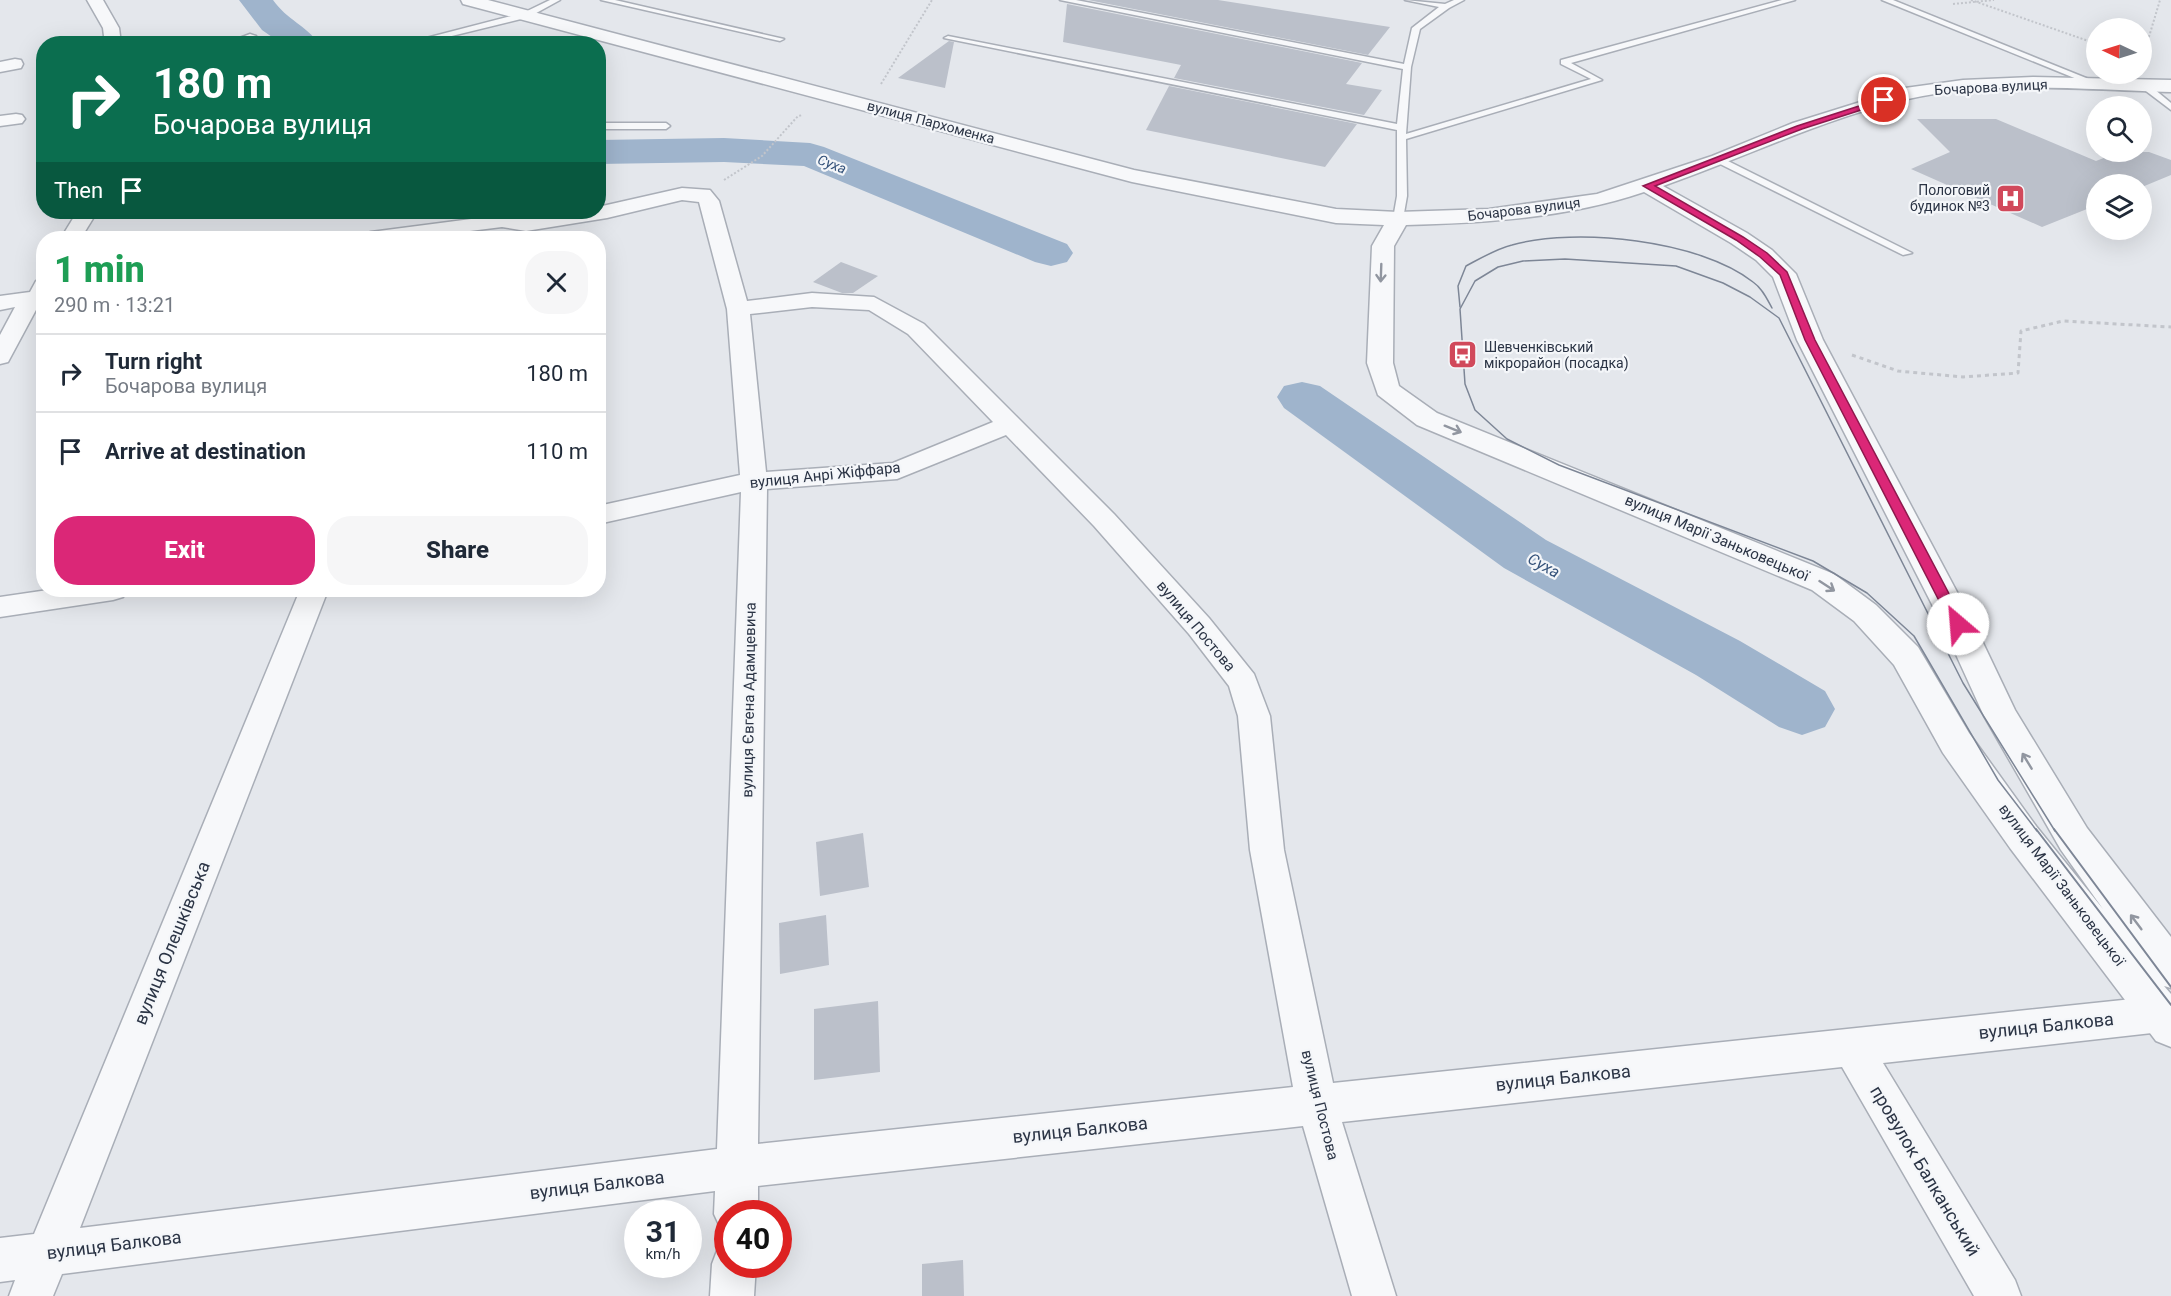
<!DOCTYPE html>
<meta charset="utf-8">
<style>
body{margin:0;font-family:Roboto,sans-serif;background:#f6f6f7;color:#1f2937;height:100vh;display:flex;flex-direction:column;font-size:22px;white-space:nowrap}
*{box-sizing:border-box;margin:0}
p{font-size:20px;color:#747a83}
.icon{flex:none;width:33px;height:33px;fill:none;stroke:currentColor;stroke-width:2;stroke-linecap:round;stroke-linejoin:round}
.map{position:relative;flex:1;overflow:hidden}
.side{position:absolute;left:36px;top:231px;width:570px;height:366px;display:flex;flex-direction:column;background:#fff;border-radius:24px;box-shadow:0 6px 24px #0002}
.side>*{flex:none}
.banner{position:absolute;left:36px;top:36px;width:570px;height:183px;border-radius:24px;box-shadow:0 6px 24px #0002;background:#0b6e4f;color:#fff;overflow:hidden}
.needle{width:39px;rotate:274deg}
.tools{position:absolute;left:2086px;top:18px;display:grid;gap:12px}
.tools a{display:grid;place-items:center;width:66px;height:66px;border-radius:50%;background:#fff;box-shadow:0 6px 24px #0002;font-size:30px}
.speed{position:absolute;left:624px;top:1200px;display:flex;gap:12px;font-size:30px;font-weight:700;text-align:center}
.speed>*{display:grid;place-content:center;width:78px;height:78px;border-radius:50%;background:#fff;box-shadow:0 6px 24px #0002;line-height:1}
.speed small{font-size:15px;font-weight:400}
.speed .limit{border:9px solid #d22;background:#fff;color:#111}
.pin{position:absolute;display:grid;place-items:center;width:51px;height:51px;color:#fff;margin:-26px;border:3px solid #fff;border-radius:50%;box-shadow:0 2px 6px #0007}
.me{position:absolute;width:66px;margin:-33px;rotate:333deg;stroke-linejoin:round;filter:drop-shadow(0 0 4px #0008)}
.turn{display:flex;align-items:center;gap:21px;height:126px;padding:0 18px;font-size:27px}
.turn .icon{width:78px;height:78px;stroke-width:2.5}
.turn b{display:block;font-size:42px;line-height:51px}
.then{display:flex;align-items:center;height:57px;padding:0 18px;background:#0003;gap:12px;font-size:22px}
.round{display:grid;place-items:center;flex:none;width:63px;height:63px;border-radius:24px;background:#f6f6f7}
.summary{display:flex;align-items:center;justify-content:space-between;height:102px;padding:0 18px}
h1{font-size:36px;font-weight:800;line-height:45px;color:#1e9e55}
.cta{display:flex;gap:12px;margin-top:auto;padding:12px 18px}
.cta a{flex:1;height:69px;border-radius:24px;background:#db2777;color:#fff;font-size:24px;font-weight:800;line-height:69px;text-align:center}
.cta a+a{background:#f6f6f7;color:#1f2937}
ul{padding:0;list-style:none}
li{display:flex;align-items:center;gap:18px;height:78px;padding:0 18px;border-top:2px solid #e0e1e3}
li div{flex:1}
li b{display:block;font-size:22px}
li em{font-style:normal}
.map>svg:first-child{display:block}
</style>
<div class="map">
<svg width="2171" height="1296" viewBox="0 0 2171 1296">
<rect width="100%" height="100%" fill="#e4e7ec"/>
<g fill="none" stroke-linecap="round" stroke-linejoin="round">
<g fill="#9fb4cc" fill-rule="evenodd">
<path d="M 239,0 L 273,0 C 287,20 306,25 319,44 L 282,44 L 262,30 Z"/>
<path d="M 724,138 L 810,143 L 824,147 L 1067,244 L 1073,253 L 1067,262 L 1051,266 L 1035,262 L 804,166 L 724,162 L 598,164 L 598,140 Z"/>
<path d="M 1302,382 L 1320,386 L 1546,540 L 1740,641 L 1825,691 L 1835,709 L 1825,727 L 1802,735 L 1779,727 L 1696,675 L 1504,568 L 1284,408 L 1277,397 L 1284,386 Z"/>
</g>
</g>
<g fill="#bbc0ca">
<path d="M 1088,0 L 1218,0 L 1390,27 L 1368,55 Z"/>
<path d="M 1067,4 L 1362,63 L 1346,84 L 1382,90 L 1364,115 L 1174,78 L 1181,65 L 1063,42 Z"/>
<path d="M 949,41 L 954,42 L 945,88 L 898,78 Z"/>
<path d="M 1169,86 L 1357,124 L 1325,167 L 1146,130 Z"/>
<path d="M 1917,119 L 1996,119 L 2096,161 L 2119,152 L 2149,152 L 2171,160 L 2171,175 L 2142,187 L 2142,184 L 2097,184 L 2097,205 L 2042,227 L 1911,169 L 1950,152 Z"/>
<path d="M 841,262 L 878,276 L 853,293 L 842,293 L 813,282 Z"/>
<path d="M 863,833 L 869,887 L 820,896 L 816,842 Z"/>
<path d="M 826,915 L 829,965 L 780,974 L 779,923 Z"/>
<path d="M 878,1001 L 880,1072 L 814,1080 L 814,1009 Z"/>
<path d="M 963,1260 L 964,1296 L 922,1296 L 922,1264 Z"/>
</g>
<g fill="none" stroke-linecap="round" stroke-linejoin="round">
<defs>
<g id="service">
<path d="M 550,0 L 560,0 L 529,17 L 419,44 L 403,44 L 523,13 Z"/>
<path d="M 601,0 L 615,0 L 784,39 L 780,41 Z"/>
<path d="M 1060,0 L 1076,0 L 1404,64 L 1412,28 L 1439,7 L 1405,0 L 1445,4 L 1454,0 L 1464,0 L 1449,8 L 1420,29 L 1411,67 L 1406,134 L 1591,79 L 1561,64 L 1561,60 L 1782,0 L 1795,0 L 1571,63 L 1602,80 L 1406,139 L 1407,196 L 1403,219 L 1398,222 L 1393,219 L 1397,196 L 1397,130 L 944,38 L 948,36 L 1397,124 L 1403,69 Z"/>
<path d="M 1882,0 L 1893,0 L 2101,84 L 2094,86 Z"/>
<path d="M 2142,84 L 2148,84 L 2171,103 L 2171,110 L 2142,88 Z"/>
<path d="M 598,123 L 666,123 L 670,126 L 666,129 L 598,129 Z"/>
<path d="M 1716,158 L 1722,158 L 1912,253 L 1903,255 L 1716,162 Z"/>
</g>
<g id="minor">
<path d="M 87,0 L 103,0 L 119,28 L 121,44 L 105,44 L 103,28 Z"/>
<path d="M 250,34 L 256,36 L 258,39 L 256,42 L 224,44 Z"/>
<path d="M 15,59 L 21,60 L 23,64 L 21,68 L 0,72 L 0,62 Z"/>
<path d="M 16,114 L 22,115 L 25,119 L 22,123 L 0,126 L 0,116 Z"/>
<path d="M 682,188 L 710,190 L 719,201 L 747,301 L 812,293 L 874,297 L 924,324 L 1114,514 L 1209,618 L 1254,674 L 1270,716 L 1284,850 L 1333,1083 L 2161,996 L 2171,1000 L 2171,1028 L 2161,1032 L 1883,1063 L 2015,1280 L 2021,1296 L 1974,1296 L 1842,1067 L 1342,1122 L 1396,1296 L 1352,1296 L 1303,1126 L 758,1186 L 758,1214 L 728,1214 L 728,1232 L 721,1229 L 714,1214 L 715,1191 L 62,1274 L 53,1296 L 9,1296 L 15,1280 L 0,1282 L 0,1238 L 34,1234 L 300,590 L 328,590 L 80,1228 L 717,1149 L 741,492 L 598,524 L 598,506 L 740,475 L 727,309 L 699,202 L 682,200 L 607,218 L 526,231 L 502,227 L 414,238 L 361,238 L 364,234 L 371,232 L 502,215 L 526,219 L 573,212 L 598,212 L 598,207 ZM 812,307 L 869,310 L 908,334 L 993,422 L 893,463 L 766,472 L 750,314 ZM 1006,435 L 1094,526 L 1189,634 L 1229,686 L 1238,716 L 1250,850 L 1293,1087 L 758,1144 L 767,489 L 897,479 Z"/>
<path d="M 77,212 L 97,212 L 81,238 L 61,238 Z"/>
<path d="M 44,280 L 44,303 L 37,308 L 8,362 L 0,364 L 0,335 L 15,307 L 0,310 L 0,296 L 30,292 L 36,281 Z"/>
<path d="M 48,590 L 127,590 L 123,597 L 113,600 L 0,617 L 0,597 Z"/>
<path d="M 728,1245 L 728,1264 L 756,1264 L 754,1296 L 710,1296 L 712,1264 L 718,1248 Z"/>
</g>
<path id="tertiary" d="M 461,0 L 488,0 L 1134,170 L 1336,209 L 1398,212 L 1489,209 L 1597,194 L 1712,156 L 1793,123 L 1905,88 L 1963,80 L 2033,77 L 2171,80 L 2171,92 C 2085,90 1992,80 1908,99 C 1824,118 1744,158 1663,186 L 1747,233 L 1772,250 L 1796,274 L 1823,340 L 1974,624 L 2015,710 L 2087,828 L 2171,937 L 2171,988 L 2164,986 L 2171,994 L 2171,1047 L 2156,1041 L 2010,848 L 1943,753 L 1894,665 L 1854,621 L 1812,590 L 1417,425 L 1378,395 L 1367,363 L 1372,246 L 1384,225 L 1336,223 L 1132,182 L 463,4 ZM 1644,192 L 1731,243 L 1756,260 L 1773,277 L 1797,340 L 1942,624 L 1984,716 L 2061,850 L 2103,909 L 2036,826 L 1969,733 L 1918,647 L 1876,605 L 1834,574 L 1437,413 L 1399,386 L 1393,363 L 1394,246 L 1406,225 C 1486,223 1567,218 1644,192 Z"/>
</defs>
<use href="#service" stroke="#a9aeb7" stroke-width="3"/>
<use href="#minor" stroke="#a9aeb7" stroke-width="3"/>
<use href="#tertiary" stroke="#a9aeb7" stroke-width="3"/>
<g stroke="#c2c5cb" stroke-width="2" stroke-dasharray="2 2" stroke-linecap="butt">
<path d="M 1971,0 L 2097,44"/>
<path d="M 1953,4 L 1994,0"/>
<path d="M 2142,60 L 2160,0"/>
<path d="M 881,84 L 932,0"/>
<path d="M 724,180 L 762,156 L 798,116 L 803,115"/>
</g>
<path stroke="#c2c5cb" stroke-width="3" stroke-dasharray="4 4" stroke-linecap="butt" d="M 1852,355 L 1898,371 L 1963,377 L 2018,373 L 2021,331 L 2063,321 L 2171,327"/>
<use href="#service" fill="#f7f8fa" fill-rule="evenodd"/>
<use href="#minor" fill="#f7f8fa" fill-rule="evenodd"/>
<use href="#tertiary" fill="#f7f8fa" fill-rule="evenodd"/>
<g stroke="#7d8696" stroke-width="1.5">
<path d="M 1460,307 L 1458,286 L 1466,266 C 1481,258 1496,249 1512,245 C 1576,227 1700,240 1753,282 C 1762,288 1767,299 1772,308"/>
<path d="M 2037,831 L 1998,780 L 1914,636 L 1867,593 L 1813,561 L 1559,465 L 1507,439 L 1475,410 L 1465,384 L 1460,309 L 1475,281 L 1498,267 L 1523,261 L 1565,259 L 1676,266 L 1723,283 L 1750,297 L 1779,318 L 1963,683 L 2055,831"/>
</g>
<g stroke="#7d8696" stroke-width="2">
<path d="M 2036,829 L 2171,1005"/>
<path d="M 2054,829 L 2171,987"/>
</g>
</g>
<defs><path id="oneway-shaft" d="M-6 0H5M1.5-3L5.5 0L1.5 3" fill="none" stroke-width="1.6" stroke-linecap="round" stroke-linejoin="round" transform="scale(1.5)"/></defs>
<g stroke="#9196a0">
<use href="#oneway-shaft" transform="translate(1381 273) rotate(92)"/>
<use href="#oneway-shaft" transform="translate(1453 429) rotate(22)"/>
<use href="#oneway-shaft" transform="translate(1827 586) rotate(33)"/>
<use href="#oneway-shaft" transform="translate(2027 761) rotate(-121)"/>
<use href="#oneway-shaft" transform="translate(2136 922) rotate(-127)"/>
</g>
<path fill="#db2777" stroke="#8e194d" stroke-width="1.5" d="M 1884,98 L 1886,102 L 1802,129 L 1655,186 L 1743,237 L 1767,253 L 1787,272 L 1815,340 L 1965,624 L 1958,628 L 1951,624 L 1805,340 L 1780,275 L 1760,257 L 1736,240 L 1643,186 L 1797,126 Z"/>
<defs>
<symbol id="hospital-square" viewBox="-11 -11 22 22"><rect x="-9" y="-9" width="18" height="18" rx="4" fill="#d1495b" stroke="#f4f6f9"/><path d="M-5-5h3v3.5h4V-5h3V5h-3V1.5h-4V5h-3Z" fill="#fff"/></symbol>
<symbol id="bus-square" viewBox="-11 -11 22 22"><rect x="-9" y="-9" width="18" height="18" rx="4" fill="#d1495b" stroke="#f4f6f9"/><path d="M-5-6H5V4H4V6H2V4H-2V6H-4V4H-5ZM-3.5-4V0h7V-4ZM-3.5 1.2v1.5H-2V1.2ZM2 1.2v1.5H3.5V1.2Z" fill="#fff"/></symbol>
</defs>
<g fill-rule="evenodd">
<use href="#hospital-square" x="1994" y="182" width="33" height="33"/>
<use href="#bus-square" x="1446" y="338" width="33" height="33"/>
</g>
<g text-anchor="middle" stroke-width="4.5" stroke-linejoin="round" paint-order="stroke">
<g font-size="14" fill="#2b3445" stroke="#f4f6f9">
<text transform="translate(1991 87) rotate(-3)" y="5">Бочарова вулиця</text>
<text transform="translate(931 122) rotate(15)" y="5">вулиця Пархоменка</text>
<text transform="translate(1524 209) rotate(-7)" y="5">Бочарова вулиця</text>
</g>
<g font-size="14" font-style="italic" fill="#34527a" stroke="#f4f6f9">
<text transform="translate(832 164) rotate(22)" y="5">Суха</text>
</g>
<g font-size="14" fill="#2b3445" stroke="#f4f6f9" text-anchor="end">
<text x="1990" y="195">Пологовий<tspan x="1990" dy="16">будинок №3</tspan></text>
<text x="1484" y="352" text-anchor="start">Шевченківський<tspan x="1484" dy="16">мікрорайон (посадка)</tspan></text>
</g>
<g font-size="15" fill="#2b3445" stroke="#f4f6f9">
<text transform="translate(825 475) rotate(-6)" y="5">вулиця Анрі Жіффара</text>
<text transform="translate(1717 538) rotate(23)" y="5">вулиця Марії Заньковецької</text>
<text transform="translate(1196 626) rotate(50)" y="5">вулиця Постова</text>
<text transform="translate(749 700) rotate(-89)" y="5">вулиця Євгена Адамцевича</text>
<text transform="translate(2062 885) rotate(53)" y="5">вулиця Марії Заньковецької</text>
<text transform="translate(1320 1105) rotate(76)" y="5">вулиця Постова</text>
</g>
<g font-size="16" font-style="italic" fill="#34527a" stroke="#f4f6f9">
<text transform="translate(1544 565) rotate(29)" y="6">Суха</text>
</g>
<g font-size="18" fill="#2b3445" stroke="#f4f6f9">
<text transform="translate(172 943) rotate(-68)" y="6">вулиця Олешківська</text>
<text transform="translate(2046 1026) rotate(-6)" y="6">вулиця Балкова</text>
<text transform="translate(1563 1078) rotate(-6)" y="6">вулиця Балкова</text>
<text transform="translate(1080 1130) rotate(-6)" y="6">вулиця Балкова</text>
<text transform="translate(1925 1171) rotate(59)" y="6">провулок Балканський</text>
<text transform="translate(597 1185) rotate(-7)" y="6">вулиця Балкова</text>
<text transform="translate(114 1245) rotate(-7)" y="6">вулиця Балкова</text>
</g>
</g>
</svg>
<div class="tools">
<a><svg class="needle" viewBox="-14 -14 28 28"><path d="M0-13l5 13h-10z" fill="#e53935"/><path d="M0 13l5-13h-10z" fill="#747a83"/></svg></a>
<a><svg class="icon" aria-label="search" viewBox="0 0 24 24"><circle cx="10" cy="10" r="6"/><path d="M15 15l6 6"/></svg></a>
<a><svg class="icon" aria-label="layers" viewBox="0 0 24 24"><path d="M12 4l9 5-9 5-9-5zM3 14l9 5 9-5"/></svg></a>
</div>
<div class="speed"><div>31<small>km/h</small></div><div class="limit">40</div></div>
<div class="pin" style="left:1884px;top:100px;background:#d93025"><svg class="icon" aria-label="arrive" viewBox="0 0 24 24"><path d="M6 21V4h12l-3 4 3 4H6"/></svg></div>
<svg class="me" style="left:1958px;top:624px" viewBox="-20 -20 40 40"><circle r="19" fill="#fff"/><path d="M0-13L10 11 0 6-10 11z" fill="#db2777"/></svg>
<div class="banner">
<div class="turn"><svg class="icon" aria-label="right" viewBox="0 0 24 24"><path d="M7 20v-9h11M14 6l5 5-5 5"/></svg><div><b>180 m</b>Бочарова вулиця</div></div>
<div class="then">Then<svg class="icon" aria-label="arrive" viewBox="0 0 24 24"><path d="M6 21V4h12l-3 4 3 4H6"/></svg></div>
</div>
<section class="side">
<div class="summary"><div><h1>1 min</h1><p>290 m · 13:21</p></div><a class="round"><svg class="icon" aria-label="close" viewBox="0 0 24 24"><path d="M6 6l12 12M18 6L6 18"/></svg></a></div>
<ul>
<li><svg class="icon" aria-label="right" viewBox="0 0 24 24"><path d="M7 20v-9h11M14 6l5 5-5 5"/></svg><div><b>Turn right</b><p>Бочарова вулиця</p></div><em>180 m</em></li>
<li><svg class="icon" aria-label="arrive" viewBox="0 0 24 24"><path d="M6 21V4h12l-3 4 3 4H6"/></svg><div><b>Arrive at destination</b></div><em>110 m</em></li>
</ul>
<div class="cta"><a>Exit</a><a>Share</a></div>
</section>
</div>
